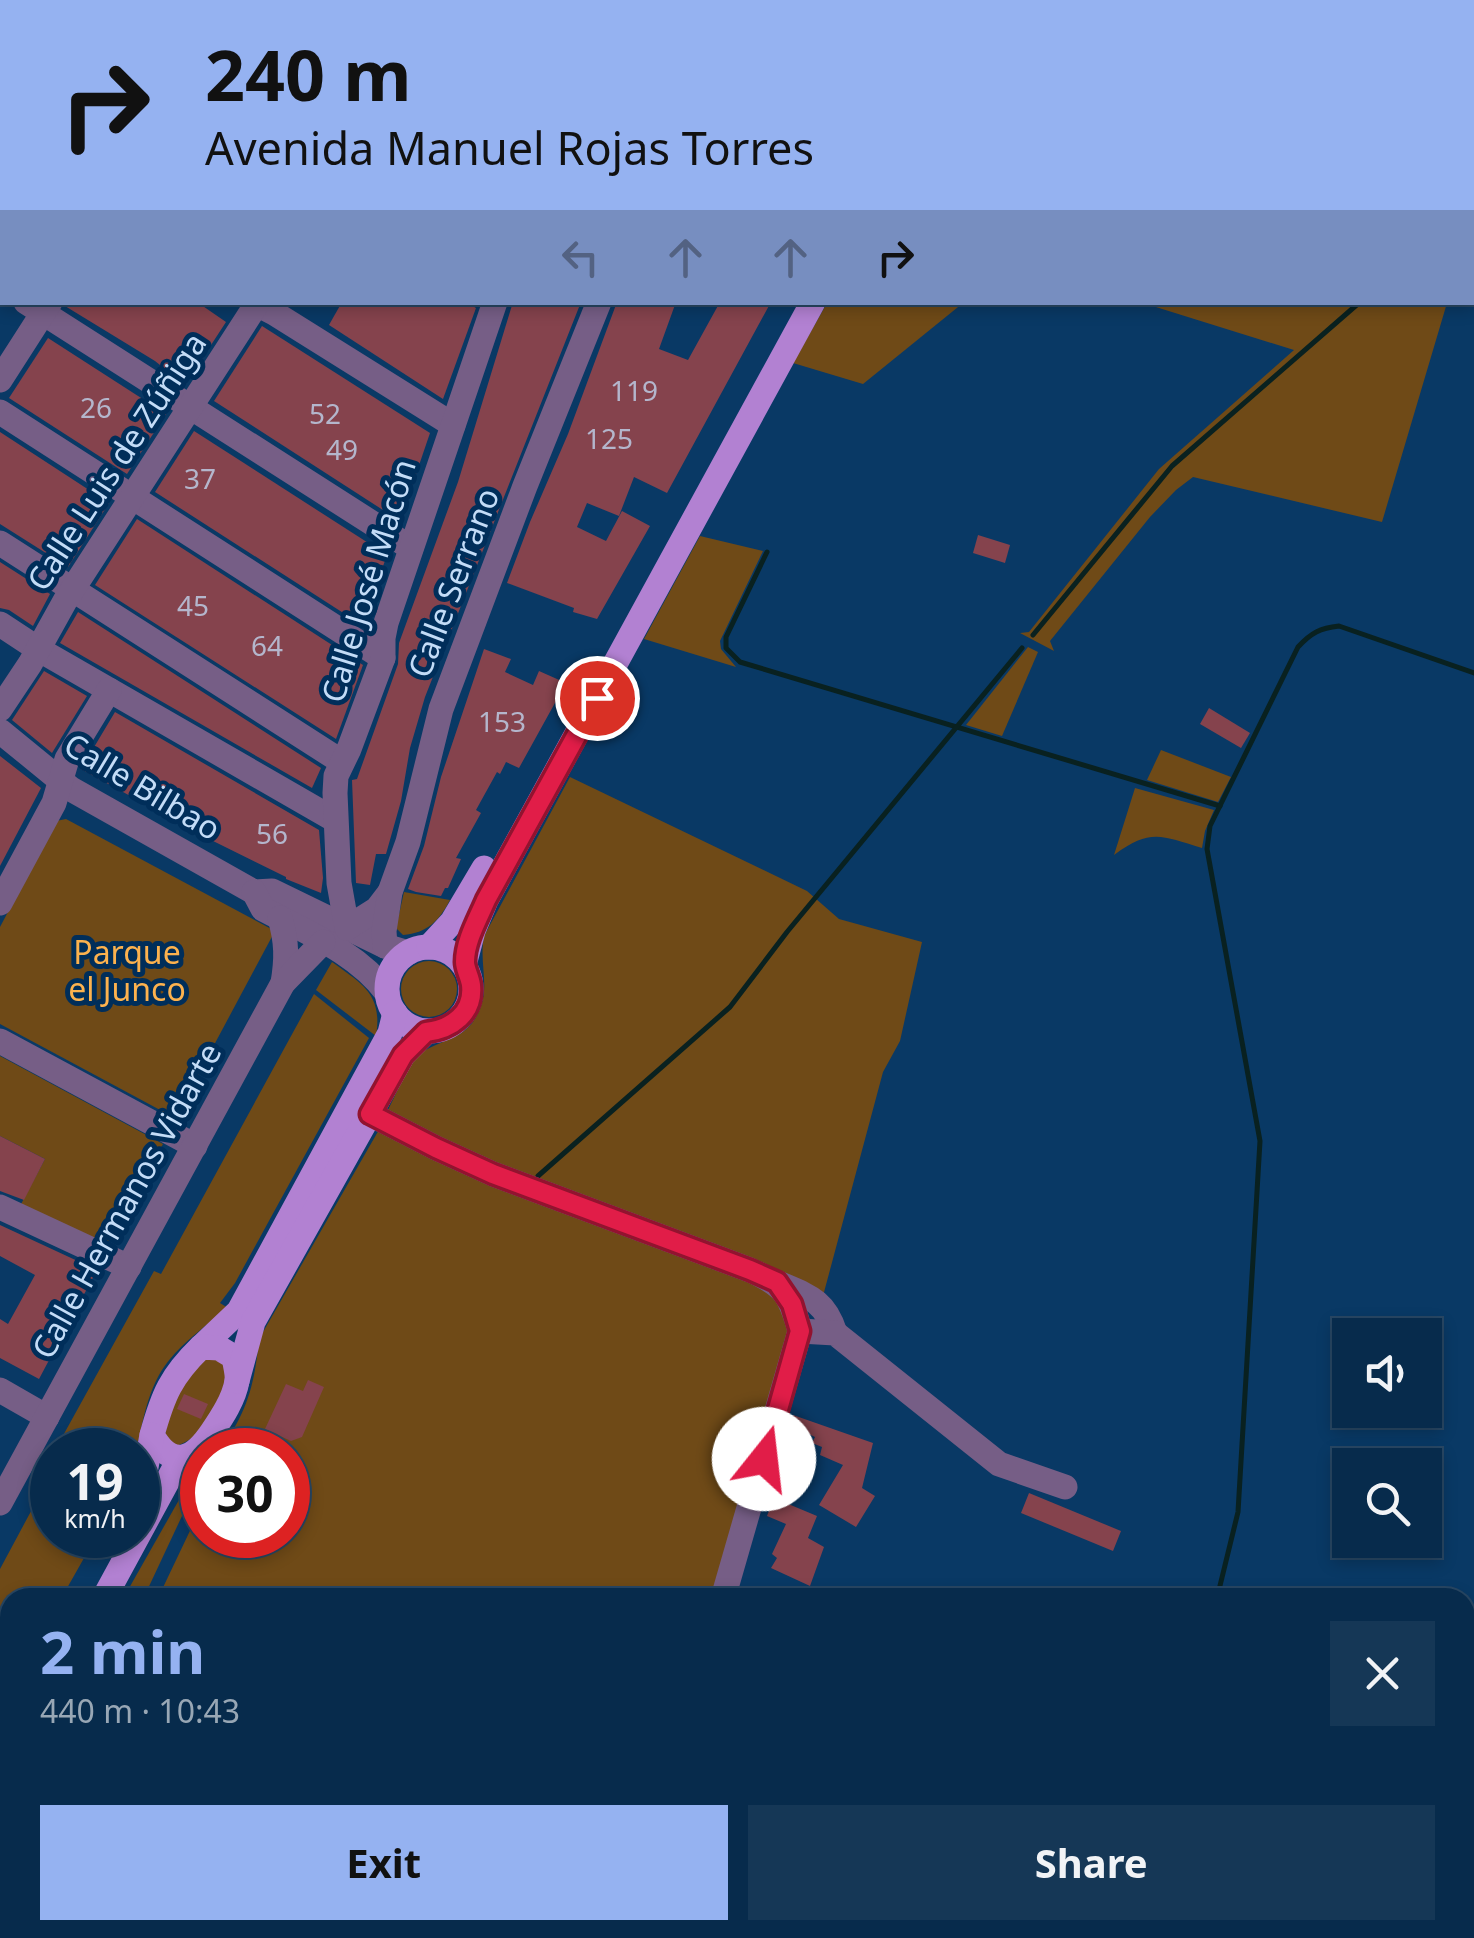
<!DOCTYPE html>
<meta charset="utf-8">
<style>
body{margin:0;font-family:"Noto Sans",sans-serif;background:#153756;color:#f1f3f6;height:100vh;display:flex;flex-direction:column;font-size:38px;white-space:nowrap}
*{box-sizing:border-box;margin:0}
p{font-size:32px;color:#98a7b5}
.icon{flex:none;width:55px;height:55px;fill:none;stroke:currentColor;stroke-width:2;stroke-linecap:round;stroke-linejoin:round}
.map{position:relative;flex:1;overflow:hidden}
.details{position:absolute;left:0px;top:1588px;width:1475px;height:352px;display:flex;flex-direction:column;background:#072b4c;border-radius:30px 30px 0 0;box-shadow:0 5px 15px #0003,0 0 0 2px #284764}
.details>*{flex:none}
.banner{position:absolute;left:0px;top:0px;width:1475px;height:305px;box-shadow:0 5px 15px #0003,0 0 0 2px #284764;background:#95b2f1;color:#111;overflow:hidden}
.controls{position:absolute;left:1332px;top:1318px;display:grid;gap:20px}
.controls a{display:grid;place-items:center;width:110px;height:110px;border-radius:0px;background:#072b4c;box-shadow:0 5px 15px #0003,0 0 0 2px #284764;font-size:50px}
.speed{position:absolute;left:30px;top:1428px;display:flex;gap:20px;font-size:50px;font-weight:700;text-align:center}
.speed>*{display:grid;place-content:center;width:130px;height:130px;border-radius:50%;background:#072b4c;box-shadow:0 5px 15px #0003,0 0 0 2px #284764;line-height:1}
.speed small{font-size:25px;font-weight:400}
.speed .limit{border:15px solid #d22;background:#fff;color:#111}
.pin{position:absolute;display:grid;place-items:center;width:85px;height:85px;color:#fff;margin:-42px;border:5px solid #fff;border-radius:50%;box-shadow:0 2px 10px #0007}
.me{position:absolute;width:110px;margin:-55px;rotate:16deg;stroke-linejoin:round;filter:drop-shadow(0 0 8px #0008)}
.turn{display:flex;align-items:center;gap:35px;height:210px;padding:0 40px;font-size:45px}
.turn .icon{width:130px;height:130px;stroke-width:2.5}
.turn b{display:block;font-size:70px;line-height:85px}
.lanes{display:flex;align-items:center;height:95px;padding:0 40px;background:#0003;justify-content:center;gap:50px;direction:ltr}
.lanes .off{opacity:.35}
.round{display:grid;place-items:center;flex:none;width:105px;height:105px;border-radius:0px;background:#153756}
.headline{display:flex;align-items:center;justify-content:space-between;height:170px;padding:0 40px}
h1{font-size:60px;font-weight:700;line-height:75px;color:#95b2f1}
.action{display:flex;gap:20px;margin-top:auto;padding:20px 40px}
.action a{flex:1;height:115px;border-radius:0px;background:#95b2f1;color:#111;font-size:40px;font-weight:700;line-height:115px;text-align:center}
.action a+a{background:#153756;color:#f1f3f6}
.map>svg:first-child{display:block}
</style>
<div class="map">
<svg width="1474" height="1938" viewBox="0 0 1474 1938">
<rect width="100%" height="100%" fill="#093965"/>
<g fill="#6f4a17">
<path d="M 994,0 L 1474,0 L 1473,217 L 1472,2 L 993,2 Z"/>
<path d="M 827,303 L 963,303 L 863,384 L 793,363 Z"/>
<path d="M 1143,303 L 1447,303 L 1382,522 L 1193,477 L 1176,490 L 1150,517 L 1050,641 L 1054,651 L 1020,633 L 1029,632 L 1159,469 L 1294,350 Z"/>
<path d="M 700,536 L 763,551 L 720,641 L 721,649 L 736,667 L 644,639 Z"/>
<path d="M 1028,647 L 1038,652 L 1002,736 L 966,725 Z"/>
<path d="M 1161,750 L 1231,777 L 1218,802 L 1147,780 Z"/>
<path d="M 570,777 L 807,891 L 839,919 L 922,942 L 900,1041 L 883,1072 L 823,1296 L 525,1179 L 386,1114 C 394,1099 409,1062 421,1053 C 447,1036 469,1040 481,1006 C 489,983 479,962 484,936 Z"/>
<path d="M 1135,788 L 1214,810 L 1205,831 L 1202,848 C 1161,836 1151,828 1114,855 Z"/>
<path d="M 66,819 L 275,931 L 175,1118 L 0,1024 L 0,927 L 56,821 Z"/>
<path d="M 404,892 L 450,900 C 439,921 427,933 403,935 L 396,928 Z"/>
<circle cx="429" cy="989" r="28"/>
<path d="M 332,962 C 362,984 383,994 376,1036 L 316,990 Z"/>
<path d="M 314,994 L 369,1038 L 235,1283 L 220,1303 L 228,1308 C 164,1358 152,1368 137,1450 L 55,1450 L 154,1271 L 161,1274 Z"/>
<path d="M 0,1056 L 163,1144 L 106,1247 L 20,1206 L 45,1159 L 0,1136 Z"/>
<path d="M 380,1128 L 762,1283 L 777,1294 L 792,1328 L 715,1597 L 158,1598 L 197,1516 L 202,1490 L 202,1535 L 288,1535 L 288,1450 L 219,1450 C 247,1415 255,1382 259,1339 Z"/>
<path d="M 212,1357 L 223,1362 C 224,1367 226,1372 226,1378 C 225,1401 199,1442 175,1446 L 165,1434 L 175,1393 L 204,1359 Z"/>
<path d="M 188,1484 L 190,1487 L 182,1516 L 144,1597 L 124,1597 Z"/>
<path d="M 44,1487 L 52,1492 L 52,1535 L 97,1535 L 62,1597 L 10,1598 L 10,1694 L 6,1702 L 0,1699 L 0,1569 Z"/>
<path d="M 10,1803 L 10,1875 L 0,1895 L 0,1821 Z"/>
</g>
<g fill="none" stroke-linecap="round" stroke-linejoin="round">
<g stroke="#092120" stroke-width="5">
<path d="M 1472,205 L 1474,203"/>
<path d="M 767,552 L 726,637 L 726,648 L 740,662 L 1220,806"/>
<path d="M 1033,635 L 1172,466 L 1360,302"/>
<path d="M 538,1176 L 730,1007 L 787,932 L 1022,648"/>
<path d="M 1217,1598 L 1238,1512 L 1260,1141 L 1207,849 L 1210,826 L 1298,647 C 1311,633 1320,628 1339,626 L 1474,673"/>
<path d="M 1101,1938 L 1106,1930"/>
</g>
</g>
<g fill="#85434d">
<path d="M 66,302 L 197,302 L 226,322 L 185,385 L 155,361 L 65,306 Z"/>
<path d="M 342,302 L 466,302 L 476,308 L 443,399 L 329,325 Z"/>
<path d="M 513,302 L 581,302 L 425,697 L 410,748 L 401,801 L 386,854 L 376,854 L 370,885 L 356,883 L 352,780 L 357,779 L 398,664 L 399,643 L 458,482 Z"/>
<path d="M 617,302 L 676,302 L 659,349 L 688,360 L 720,302 L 771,302 L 667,493 L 634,477 L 619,516 L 587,503 L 577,527 L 606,541 L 622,511 L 650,526 L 597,619 L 573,612 L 574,608 L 507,583 L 530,522 L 568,434 Z"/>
<path d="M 262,326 L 430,433 L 400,521 L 214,401 Z"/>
<path d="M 48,338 L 166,414 L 127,474 L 9,398 Z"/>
<path d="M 194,431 L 387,555 L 362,625 L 155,492 Z"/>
<path d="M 0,432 L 109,503 L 68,567 L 0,524 Z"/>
<path d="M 137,519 L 363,665 L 336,739 L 95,585 Z"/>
<path d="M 978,535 L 1010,545 L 1005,563 L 973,553 Z"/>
<path d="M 0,562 L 50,594 L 33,626 L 9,610 L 0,608 Z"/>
<path d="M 78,612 L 321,768 L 312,788 L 60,643 Z"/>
<path d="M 484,649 L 511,659 L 505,672 L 533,685 L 539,671 L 566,683 L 519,768 L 506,762 L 500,774 L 497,772 L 476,810 L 481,813 L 456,858 L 461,859 L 448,888 L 445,888 L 441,896 L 416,892 L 408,889 L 424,846 L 441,777 Z"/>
<path d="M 44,671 L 87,696 L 52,753 L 12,720 Z"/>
<path d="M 1209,708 L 1250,733 L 1241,748 L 1200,724 Z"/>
<path d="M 115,712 L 319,830 L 323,878 L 321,893 L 286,879 L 286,877 L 207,838 L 81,769 Z"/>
<path d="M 0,756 L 41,788 L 0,866 Z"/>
<path d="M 0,1136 L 45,1159 L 24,1200 L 0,1191 Z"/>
<path d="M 0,1225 L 97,1270 L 39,1379 L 0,1358 L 0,1319 L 8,1324 L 35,1275 L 0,1256 Z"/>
<path d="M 308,1380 L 324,1387 L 302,1437 L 291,1441 L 265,1429 L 286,1384 L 303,1391 Z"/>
<path d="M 184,1394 L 208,1404 L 201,1419 L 177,1409 Z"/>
<path d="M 793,1415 L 873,1443 L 862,1488 L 875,1496 L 856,1527 L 819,1505 L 843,1465 L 820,1455 L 822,1447 L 812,1443 L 815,1437 L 790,1425 Z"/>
<path d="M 1029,1493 L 1121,1531 L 1113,1551 L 1021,1513 Z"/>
<path d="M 774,1498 L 817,1516 L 808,1538 L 824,1547 L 810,1586 L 771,1568 L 777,1558 L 772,1554 L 786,1524 L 767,1516 Z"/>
</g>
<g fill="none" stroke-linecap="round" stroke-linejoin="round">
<g stroke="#765e86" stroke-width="25">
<path d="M 32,0 L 35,2"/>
<path d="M 240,0 L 243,2"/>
<path d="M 330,0 L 333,2"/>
<path d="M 610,0 L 618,2"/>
<path d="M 453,2 L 455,0"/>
<path d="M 587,2 L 588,0"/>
<path d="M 723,2 L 724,0"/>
<path d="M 832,2 L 834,0"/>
<path d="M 0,119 L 2,121"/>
<path d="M 0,153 L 2,155"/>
<path d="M 0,286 L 2,287"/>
<path d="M 26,302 L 411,548"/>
<path d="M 253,302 L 274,313 L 453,425"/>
<path d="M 0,380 L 50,302"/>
<path d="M 0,412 L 383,658"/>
<path d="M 0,543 L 342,762"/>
<path d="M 0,624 L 38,649 L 335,820"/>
<path d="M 0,709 L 30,664 L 65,601 L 258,302"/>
<path d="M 0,731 L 71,789 L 254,892 L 272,891 L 385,946 L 408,953"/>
<path d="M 254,892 L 263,909 C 306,932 358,953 387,993"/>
<path d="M 390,892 L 377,909 L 347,928 L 339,883 L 335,793 L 336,776 L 349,749 L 383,658 L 383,638 L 386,623 L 495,302"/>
<path d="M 0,903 L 54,803 L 67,759 L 109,690"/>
<path d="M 280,918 C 287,942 287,959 283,983"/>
<path d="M 385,946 L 384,931 L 390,892 L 408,842 L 441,709 L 525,486 L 599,302"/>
<path d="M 0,1041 L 195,1146"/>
<path d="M 370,1114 L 436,1148 L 493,1174 L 750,1270 C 785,1286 790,1294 800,1331 L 723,1598"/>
<path d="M 0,1207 L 129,1267"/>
<path d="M 778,1283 C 808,1296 825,1300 835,1333"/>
<path d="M 800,1331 L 835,1333 L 999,1464 L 1065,1487"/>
<path d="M 0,1390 L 47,1417"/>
<path d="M 0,1503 L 283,983 L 323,942"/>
<path d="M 640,1938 L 641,1930"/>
</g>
<g stroke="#b281d2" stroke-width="25">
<path d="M 976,2 L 977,0"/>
<circle cx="429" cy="989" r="42"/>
<path d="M 429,947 L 452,922 L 484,868"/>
<path d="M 464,965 L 473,931 L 486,900 L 813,302"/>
<path d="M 201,1347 L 239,1311 L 390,1033 L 395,1013"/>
<path d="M 201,1347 L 219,1348 L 234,1357 C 235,1364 238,1374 237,1381 C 234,1399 222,1417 212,1432 C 193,1460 172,1470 152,1435 C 163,1395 171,1376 201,1347 Z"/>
<path d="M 237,1381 L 253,1322 L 403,1055 L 426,1032"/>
<path d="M 138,1501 L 141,1494 L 152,1435"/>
<path d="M 104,1598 L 180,1458"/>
<path d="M 0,1754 L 10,1736"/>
<path d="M 0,1789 L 10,1771"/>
</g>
</g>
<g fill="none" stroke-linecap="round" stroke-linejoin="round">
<defs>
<path id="route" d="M 597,698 L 486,900 C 478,919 465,941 465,962 C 465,969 470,977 471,985 C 474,1013 452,1029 426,1032 L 403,1055 L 370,1114 L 436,1148 L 493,1174 L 750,1270 L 777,1282 L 792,1304 L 800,1331 L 764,1459"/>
</defs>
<use href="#route" stroke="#92132f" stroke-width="25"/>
<use href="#route" stroke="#e11d48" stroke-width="18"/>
</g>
<g text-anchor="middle" stroke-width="10" stroke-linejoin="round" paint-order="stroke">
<g font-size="28" fill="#b4b6cc">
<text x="634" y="401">119</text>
<text x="96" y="418">26</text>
<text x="325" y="424">52</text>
<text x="609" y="449">125</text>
<text x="342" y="460">49</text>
<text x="200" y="489">37</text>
<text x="193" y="616">45</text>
<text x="267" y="656">64</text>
<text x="502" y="732">153</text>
<text x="272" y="844">56</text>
</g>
<g font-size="32" fill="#c3dcf7" stroke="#002e5a">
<text transform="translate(117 462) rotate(-57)" y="11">Calle Luis de Zúñiga</text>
<text transform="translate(369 581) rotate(-73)" y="11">Calle José Macón</text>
<text transform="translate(454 583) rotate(-69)" y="11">Calle Serrano</text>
<text transform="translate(142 787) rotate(31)" y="11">Calle Bilbao</text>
<text transform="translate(127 1201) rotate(-61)" y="11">Calle Hermanos Vidarte</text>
</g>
<g font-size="32" fill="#fcb24e" stroke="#002e5a">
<text x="127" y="964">Parque<tspan x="127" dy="37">el Junco</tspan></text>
</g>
</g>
</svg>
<div class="controls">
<a><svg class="icon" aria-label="sound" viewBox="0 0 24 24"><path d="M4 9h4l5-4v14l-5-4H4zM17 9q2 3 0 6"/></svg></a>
<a><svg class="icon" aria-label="search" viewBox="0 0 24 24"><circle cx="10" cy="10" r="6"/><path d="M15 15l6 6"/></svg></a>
</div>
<div class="speed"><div>19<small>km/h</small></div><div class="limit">30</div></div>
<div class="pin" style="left:597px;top:698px;background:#d93025"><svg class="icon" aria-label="arrive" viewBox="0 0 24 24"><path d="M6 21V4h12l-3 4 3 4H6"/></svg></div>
<svg class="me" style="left:764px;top:1459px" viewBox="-20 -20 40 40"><circle r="19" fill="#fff"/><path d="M0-13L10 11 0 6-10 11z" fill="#e11d48"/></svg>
<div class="banner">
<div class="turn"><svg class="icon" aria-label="right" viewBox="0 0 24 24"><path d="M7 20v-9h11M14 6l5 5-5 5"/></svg><div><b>240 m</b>Avenida Manuel Rojas Torres</div></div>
<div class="lanes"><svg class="icon off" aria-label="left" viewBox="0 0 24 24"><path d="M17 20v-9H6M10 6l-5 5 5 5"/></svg><svg class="icon off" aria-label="ahead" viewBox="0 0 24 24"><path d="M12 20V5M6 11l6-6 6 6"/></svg><svg class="icon off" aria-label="ahead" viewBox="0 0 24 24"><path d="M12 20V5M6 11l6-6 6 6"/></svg><svg class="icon" aria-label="right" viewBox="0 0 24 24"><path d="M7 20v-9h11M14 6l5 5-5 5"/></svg></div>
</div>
<section class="details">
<div class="headline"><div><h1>2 min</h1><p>440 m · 10:43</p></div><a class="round"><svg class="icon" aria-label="close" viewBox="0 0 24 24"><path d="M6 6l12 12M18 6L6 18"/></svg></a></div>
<div class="action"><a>Exit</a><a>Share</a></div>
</section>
</div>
